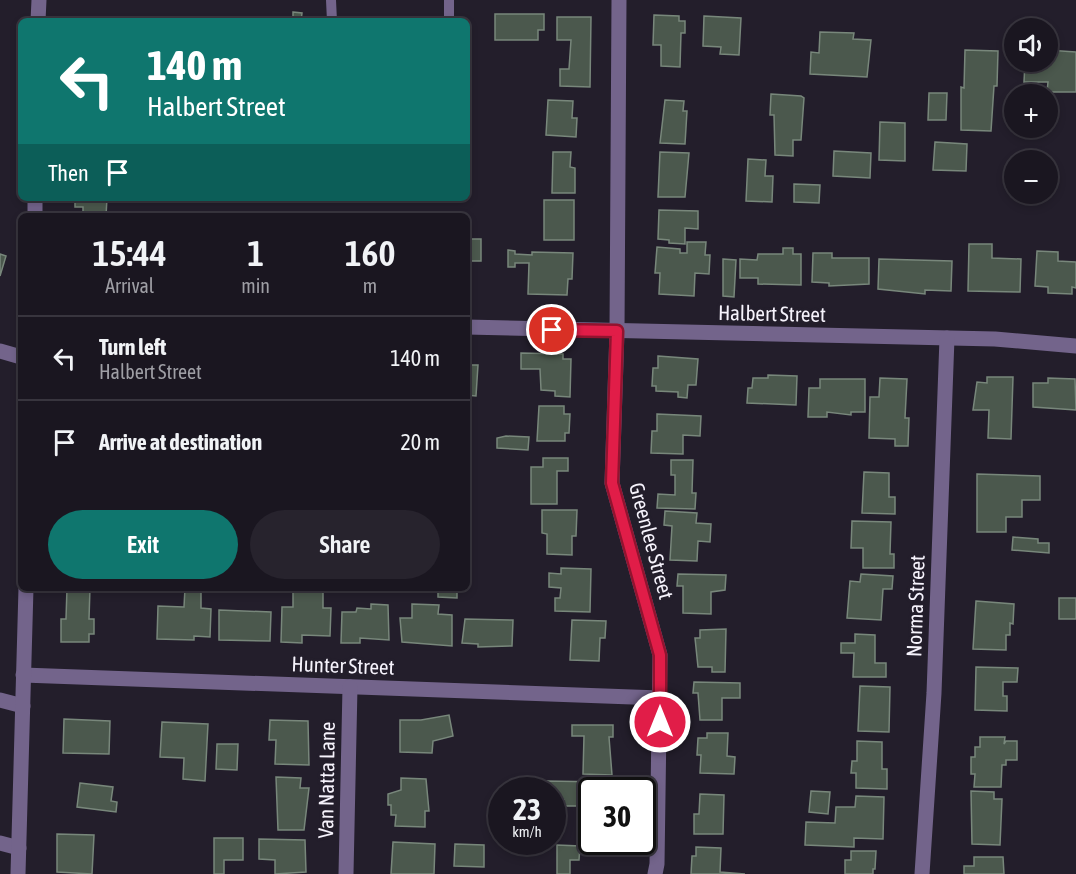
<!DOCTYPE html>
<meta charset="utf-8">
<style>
body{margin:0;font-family:"Asap Condensed",sans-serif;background:#27232d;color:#f1f3f6;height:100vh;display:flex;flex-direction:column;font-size:22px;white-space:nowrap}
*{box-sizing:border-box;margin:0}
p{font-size:20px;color:#9f9fa5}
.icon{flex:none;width:33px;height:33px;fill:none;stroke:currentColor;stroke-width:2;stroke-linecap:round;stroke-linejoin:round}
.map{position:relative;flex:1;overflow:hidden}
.details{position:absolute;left:18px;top:213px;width:452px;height:378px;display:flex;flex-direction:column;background:#1a1620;border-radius:9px;box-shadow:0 3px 9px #0003,0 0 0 2px #38353e}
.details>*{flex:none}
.banner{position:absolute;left:18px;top:18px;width:452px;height:183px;border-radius:9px;box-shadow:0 3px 9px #0003,0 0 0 2px #38353e;background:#0f766e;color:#fff;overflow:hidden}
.buttons{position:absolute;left:1004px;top:18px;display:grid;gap:12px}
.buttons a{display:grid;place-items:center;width:54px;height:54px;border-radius:50%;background:#1a1620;box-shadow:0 3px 9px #0003,0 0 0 2px #38353e;font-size:30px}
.speed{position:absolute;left:488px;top:777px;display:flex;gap:12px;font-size:30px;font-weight:700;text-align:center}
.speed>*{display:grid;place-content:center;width:78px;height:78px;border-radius:50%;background:#1a1620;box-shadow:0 3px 9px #0003,0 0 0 2px #38353e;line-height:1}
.speed small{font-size:15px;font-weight:400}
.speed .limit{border:3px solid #111;border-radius:9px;background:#fff;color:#111}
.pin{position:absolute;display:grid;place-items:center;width:51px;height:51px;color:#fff;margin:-26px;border:3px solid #fff;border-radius:50%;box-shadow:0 2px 6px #0007}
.me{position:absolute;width:66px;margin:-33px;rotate:0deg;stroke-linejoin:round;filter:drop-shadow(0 0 4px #0008)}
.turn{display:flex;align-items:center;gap:21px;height:126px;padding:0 30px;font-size:27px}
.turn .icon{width:78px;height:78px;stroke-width:2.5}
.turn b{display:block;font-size:42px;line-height:51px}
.then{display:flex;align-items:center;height:57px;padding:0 30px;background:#0003;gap:12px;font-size:22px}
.eta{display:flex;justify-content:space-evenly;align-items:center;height:102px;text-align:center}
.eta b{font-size:36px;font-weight:600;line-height:42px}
.button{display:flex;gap:12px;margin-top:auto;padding:12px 30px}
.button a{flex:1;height:69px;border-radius:36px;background:#0f766e;color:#fff;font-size:24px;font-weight:600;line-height:69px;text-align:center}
.button a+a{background:#27232d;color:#f1f3f6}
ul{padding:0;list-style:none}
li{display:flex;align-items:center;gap:18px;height:84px;padding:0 30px;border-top:2px solid #38353e}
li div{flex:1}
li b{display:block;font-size:22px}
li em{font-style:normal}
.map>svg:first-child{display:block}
</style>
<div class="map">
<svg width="1076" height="874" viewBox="0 0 1076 874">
<rect width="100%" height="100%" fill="#231e2b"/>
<g fill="#4b584d" stroke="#78877b" stroke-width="1.5">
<path d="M 293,12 L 302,13 L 301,21 L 293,21 Z"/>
<path d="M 495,14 L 544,14 L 544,30 L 538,30 L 538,40 L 495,40 Z"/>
<path d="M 654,15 L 679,16 L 679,21 L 685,21 L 685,33 L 681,33 L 680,67 L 661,66 L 661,45 L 653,45 Z"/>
<path d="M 704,16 L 741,18 L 739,55 L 720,54 L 721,47 L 703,46 Z"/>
<path d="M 557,17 L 591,17 L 590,87 L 560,86 L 560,69 L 569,69 L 571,40 L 557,40 Z"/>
<path d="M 820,32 L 854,33 L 853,39 L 871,40 L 867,77 L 810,74 L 811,52 L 819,53 Z"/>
<path d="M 965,50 L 998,51 L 997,86 L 994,86 L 991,131 L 961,130 L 961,87 L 964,88 Z"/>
<path d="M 1047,50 L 1076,52 L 1076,92 L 1047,92 L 1048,82 L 1024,82 L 1025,62 L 1047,62 Z"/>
<path d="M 929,93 L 947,93 L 946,120 L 928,120 Z"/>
<path d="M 771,94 L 801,96 L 804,98 L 801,140 L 793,140 L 793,156 L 775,155 L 774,115 L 770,115 Z"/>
<path d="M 548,100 L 573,101 L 572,118 L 577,118 L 576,137 L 546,135 Z"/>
<path d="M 665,100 L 684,101 L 683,111 L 687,111 L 685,144 L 660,143 Z"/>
<path d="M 880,122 L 905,123 L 905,161 L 879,160 Z"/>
<path d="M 935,142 L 967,144 L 966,171 L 933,170 Z"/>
<path d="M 834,151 L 871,153 L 870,178 L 833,176 Z"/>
<path d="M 553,152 L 571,152 L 570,167 L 575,168 L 575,193 L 552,193 Z"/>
<path d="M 660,152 L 689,153 L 685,197 L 658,197 Z"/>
<path d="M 748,159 L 766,160 L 765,176 L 773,176 L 772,202 L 746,201 Z"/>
<path d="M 794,184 L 820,185 L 819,203 L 794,202 Z"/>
<path d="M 75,198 L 107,198 L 106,216 L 83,216 L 83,207 L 75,207 Z"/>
<rect x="544" y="200" width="30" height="40"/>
<path d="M 659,210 L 698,211 L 698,229 L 685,228 L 685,244 L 669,243 L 669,240 L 658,239 Z"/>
<path d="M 466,239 L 481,239 L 481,261 L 470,261 L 470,280 L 466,280 Z"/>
<path d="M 687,242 L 706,242 L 705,255 L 710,255 L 709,274 L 695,273 L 694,296 L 659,294 L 660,273 L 655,273 L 657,247 L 680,249 L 680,253 L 687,253 Z"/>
<path d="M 969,244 L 992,244 L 992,258 L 1021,259 L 1020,292 L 968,291 Z"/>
<path d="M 783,248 L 793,248 L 793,254 L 801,254 L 801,285 L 758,284 L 758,278 L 740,278 L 740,259 L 757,260 L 758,254 L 783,254 Z"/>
<path d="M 508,250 L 515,251 L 515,254 L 532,255 L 532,252 L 573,253 L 572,279 L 568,279 L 567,295 L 528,294 L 529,263 L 515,263 L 515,267 L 508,267 Z"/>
<path d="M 1037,251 L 1058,252 L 1058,261 L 1076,262 L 1076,288 L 1072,287 L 1072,294 L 1048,293 L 1048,287 L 1035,286 Z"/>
<path d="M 813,253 L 832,253 L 832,258 L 869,258 L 869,284 L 829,286 L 829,283 L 812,282 Z"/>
<path d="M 0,254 L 6,256 L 0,276 Z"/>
<path d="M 723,259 L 736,260 L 734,297 L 723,296 Z"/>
<path d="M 879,259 L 952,261 L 951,291 L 925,290 L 925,294 L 878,289 Z"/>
<path d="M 521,353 L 563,354 L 563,359 L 571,359 L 570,397 L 555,396 L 555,391 L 541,390 L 540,369 L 521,369 Z"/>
<path d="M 658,356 L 698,359 L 696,385 L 688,385 L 687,398 L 678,397 L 678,392 L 656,391 L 656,386 L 652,386 L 653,368 L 658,368 Z"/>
<path d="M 466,365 L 478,365 L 476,396 L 466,395 Z"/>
<path d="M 768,375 L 797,376 L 796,405 L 747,403 L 748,388 L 752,388 L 753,378 L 768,378 Z"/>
<path d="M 987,377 L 1013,377 L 1011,439 L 988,438 L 989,410 L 973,410 L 977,382 L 987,383 Z"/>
<path d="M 880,378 L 907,379 L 905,418 L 909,418 L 908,446 L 895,446 L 895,439 L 869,438 L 870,397 L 879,397 Z"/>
<path d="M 1048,378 L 1075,379 L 1076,410 L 1033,407 L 1033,383 L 1048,383 Z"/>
<path d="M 820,379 L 865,379 L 865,412 L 851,412 L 851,415 L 827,412 L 827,417 L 808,417 L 809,388 L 820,388 Z"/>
<path d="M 539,406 L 564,406 L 564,414 L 570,414 L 569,433 L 565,433 L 565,441 L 537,441 Z"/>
<path d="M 657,414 L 701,416 L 700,436 L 683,435 L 683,454 L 651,453 L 652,431 L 657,431 Z"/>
<path d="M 506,436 L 529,437 L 528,450 L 497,448 L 497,438 Z"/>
<path d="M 543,458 L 568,458 L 568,471 L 557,471 L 557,504 L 531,504 L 531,467 L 543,467 Z"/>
<path d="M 671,460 L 693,460 L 692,493 L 696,493 L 695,509 L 657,508 L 658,494 L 675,495 L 675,475 L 671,475 Z"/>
<path d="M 864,472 L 889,473 L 889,497 L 895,497 L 895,514 L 862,513 Z"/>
<path d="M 977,474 L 1040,476 L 1040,500 L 1022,500 L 1022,517 L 1006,517 L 1006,532 L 977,532 Z"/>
<path d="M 542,510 L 577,510 L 576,536 L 572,536 L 572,555 L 547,554 L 547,534 L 542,533 Z"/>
<path d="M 665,511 L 697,513 L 696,523 L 711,524 L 710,542 L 698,541 L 697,561 L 670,560 L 672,526 L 664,525 Z"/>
<path d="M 852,521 L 891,522 L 890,554 L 894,554 L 894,568 L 863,568 L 863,548 L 851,548 Z"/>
<path d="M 1013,537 L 1038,539 L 1038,543 L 1049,543 L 1049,553 L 1012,550 Z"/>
<path d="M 561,568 L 591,569 L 590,612 L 555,611 L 555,598 L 560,598 L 561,588 L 549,587 L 549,573 L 561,574 Z"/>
<path d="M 678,574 L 726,575 L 725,590 L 711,592 L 711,614 L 683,613 L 683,586 L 677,586 Z"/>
<path d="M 861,574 L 893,576 L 892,589 L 883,589 L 881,620 L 847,618 L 850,581 L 860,582 Z"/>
<path d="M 67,588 L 90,588 L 89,619 L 94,619 L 94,634 L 89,634 L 89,642 L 61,642 L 61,619 L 66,619 Z"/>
<path d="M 185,588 L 201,588 L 201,608 L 211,609 L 210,637 L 194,636 L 194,640 L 157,639 L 158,606 L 184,607 Z"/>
<path d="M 438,588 L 457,588 L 457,598 L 438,597 Z"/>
<path d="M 293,591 L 323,592 L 323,608 L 331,608 L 330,636 L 302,635 L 302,643 L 281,642 L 282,607 L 293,607 Z"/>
<rect x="1059" y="598" width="17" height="21"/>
<path d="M 976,601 L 1014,604 L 1013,624 L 1010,623 L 1010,635 L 1006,635 L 1006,650 L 973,649 Z"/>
<path d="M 371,604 L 388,605 L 389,640 L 360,638 L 360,643 L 341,643 L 342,612 L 356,612 L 357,608 L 371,609 Z"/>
<path d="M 412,604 L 439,605 L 438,614 L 452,615 L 452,646 L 402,642 L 400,618 L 412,618 Z"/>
<path d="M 219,610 L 271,612 L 270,641 L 219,640 Z"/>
<path d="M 465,619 L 513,620 L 512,646 L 478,647 L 478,644 L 462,643 Z"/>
<path d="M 572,620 L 606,621 L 605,638 L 600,638 L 599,661 L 570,660 Z"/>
<path d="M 726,629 L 725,672 L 712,672 L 712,667 L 698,667 L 695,638 L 700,638 L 700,630 Z"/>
<path d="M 855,634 L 875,635 L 875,663 L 886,663 L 886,677 L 853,677 L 854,653 L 841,653 L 841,643 L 855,643 Z"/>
<path d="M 976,667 L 1018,668 L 1017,682 L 1003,682 L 1003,696 L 1007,696 L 1007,711 L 975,710 Z"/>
<path d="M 694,682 L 740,683 L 740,698 L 722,698 L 722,720 L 700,720 L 698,693 L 693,693 Z"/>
<path d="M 860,686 L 890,687 L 889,732 L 858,731 Z"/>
<path d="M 449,715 L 453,736 L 433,741 L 432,753 L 400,752 L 400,720 L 421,720 Z"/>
<path d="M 64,719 L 110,721 L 109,754 L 63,753 Z"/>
<path d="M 270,720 L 308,721 L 309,765 L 275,764 L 276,740 L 269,740 Z"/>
<path d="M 162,722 L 208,724 L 205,781 L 183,779 L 184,758 L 160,757 Z"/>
<path d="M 572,725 L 613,725 L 613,737 L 609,737 L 612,775 L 583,774 L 584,736 L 572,736 Z"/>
<path d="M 707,733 L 728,733 L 727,756 L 735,757 L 734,774 L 700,773 L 701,755 L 697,755 L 698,738 L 707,738 Z"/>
<path d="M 980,737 L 1005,737 L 1004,744 L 1006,741 L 1017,741 L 1017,760 L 1006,760 L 1006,765 L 1002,765 L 1001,787 L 974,787 L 975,774 L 971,774 L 971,757 L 975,757 L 975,747 L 980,747 Z"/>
<path d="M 857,741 L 882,742 L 882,769 L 887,769 L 887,789 L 856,788 L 856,773 L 851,773 L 852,761 L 857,761 Z"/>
<path d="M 217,744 L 238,744 L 237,770 L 216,769 Z"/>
<path d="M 276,777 L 301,778 L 300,788 L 309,788 L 304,830 L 278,830 Z"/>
<path d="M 401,778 L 426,779 L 429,811 L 425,811 L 425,827 L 395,826 L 396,815 L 391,815 L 391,805 L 388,805 L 388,794 L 401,790 Z"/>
<path d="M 546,781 L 604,782 L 604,790 L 591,790 L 589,794 L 591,833 L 579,832 L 580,806 L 564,806 L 564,800 L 552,799 L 552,790 L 546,790 Z"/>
<path d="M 80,783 L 113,787 L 111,801 L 117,802 L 116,812 L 77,807 Z"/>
<path d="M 811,791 L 830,792 L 828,814 L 809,812 Z"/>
<path d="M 971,791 L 994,792 L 994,799 L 1002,799 L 1000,845 L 972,844 Z"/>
<path d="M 700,794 L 724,795 L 723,834 L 694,834 L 694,814 L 699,814 Z"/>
<path d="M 856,796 L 884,797 L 883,839 L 854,838 L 854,847 L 805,845 L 806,822 L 835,823 L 836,807 L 855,807 Z"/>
<path d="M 57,834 L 94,835 L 92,874 L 57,872 Z"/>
<path d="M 214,838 L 243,838 L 243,860 L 224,860 L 224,874 L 214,874 Z"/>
<path d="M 259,839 L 305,840 L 306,872 L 275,874 L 275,860 L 259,859 Z"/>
<path d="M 393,842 L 435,844 L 434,874 L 391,874 Z"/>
<path d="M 455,844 L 484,845 L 484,867 L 454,866 Z"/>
<path d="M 557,845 L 580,846 L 579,860 L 570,860 L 570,874 L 557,874 Z"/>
<path d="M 696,847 L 721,848 L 720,872 L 745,874 L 691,874 L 692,856 L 696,856 Z"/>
<path d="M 851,851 L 876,851 L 875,869 L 873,869 L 873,874 L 845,874 L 845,860 L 851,860 Z"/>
<path d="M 974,857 L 1003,857 L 1004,874 L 964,874 L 964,866 L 974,866 Z"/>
</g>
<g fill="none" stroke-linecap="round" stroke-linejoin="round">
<g stroke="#73648b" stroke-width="10">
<path d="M 331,0 L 332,21"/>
<path d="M 449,21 L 449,0"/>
</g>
<g stroke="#73648b" stroke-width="15">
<path d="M 619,0 L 617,331 L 612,483 L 660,655 L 657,864 L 655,874"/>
<path d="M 38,21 L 39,0"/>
<path d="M 35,216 L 35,198"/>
<path d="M 466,327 L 995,339 L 1076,346"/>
<path d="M 0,351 L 21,357"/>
<path d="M 23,675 L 660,698"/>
<path d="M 0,700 L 23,706"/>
<path d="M 0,843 L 19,848"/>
<path d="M 18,874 L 26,588"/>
<path d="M 346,874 L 350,687"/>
<path d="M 922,874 L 934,693 L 947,338"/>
</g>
</g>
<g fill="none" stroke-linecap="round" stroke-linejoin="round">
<defs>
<path id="route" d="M 552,330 L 617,331 L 612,483 L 660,655 L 660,722"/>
</defs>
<use href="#route" stroke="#92132f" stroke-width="15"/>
<use href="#route" stroke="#e11d48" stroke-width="10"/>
</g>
<g text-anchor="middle" stroke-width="6" stroke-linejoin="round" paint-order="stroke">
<g font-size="21" fill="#f6f3fc" stroke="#231e2b">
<text transform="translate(772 314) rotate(1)" y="7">Halbert Street</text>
<text transform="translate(651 541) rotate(75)" y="7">Greenlee Street</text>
<text transform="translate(916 606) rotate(-88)" y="7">Norma Street</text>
<text transform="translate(343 666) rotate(2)" y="7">Hunter Street</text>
<text transform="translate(327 780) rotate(-89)" y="7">Van Natta Lane</text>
</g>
</g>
</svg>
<div class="buttons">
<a><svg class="icon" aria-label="sound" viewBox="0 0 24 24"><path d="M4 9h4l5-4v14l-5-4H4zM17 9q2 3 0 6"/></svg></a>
<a>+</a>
<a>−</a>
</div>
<div class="speed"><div>23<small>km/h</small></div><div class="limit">30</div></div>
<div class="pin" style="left:552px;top:330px;background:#d93025"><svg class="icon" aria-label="arrive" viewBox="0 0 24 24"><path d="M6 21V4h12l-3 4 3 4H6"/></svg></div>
<svg class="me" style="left:660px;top:722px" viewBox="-20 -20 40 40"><circle r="17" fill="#e11d48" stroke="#fff" stroke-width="3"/><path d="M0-11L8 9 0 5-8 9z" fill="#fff"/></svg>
<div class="banner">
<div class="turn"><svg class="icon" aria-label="left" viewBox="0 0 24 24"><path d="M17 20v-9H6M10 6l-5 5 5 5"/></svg><div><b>140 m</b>Halbert Street</div></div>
<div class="then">Then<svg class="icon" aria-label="arrive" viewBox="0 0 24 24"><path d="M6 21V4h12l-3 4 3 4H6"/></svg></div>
</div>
<section class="details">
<div class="eta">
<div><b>15:44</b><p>Arrival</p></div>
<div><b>1</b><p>min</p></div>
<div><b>160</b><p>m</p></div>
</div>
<ul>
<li><svg class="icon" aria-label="left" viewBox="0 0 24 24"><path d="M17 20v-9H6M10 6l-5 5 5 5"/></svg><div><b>Turn left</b><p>Halbert Street</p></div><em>140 m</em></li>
<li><svg class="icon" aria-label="arrive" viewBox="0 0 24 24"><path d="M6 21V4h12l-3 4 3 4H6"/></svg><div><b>Arrive at destination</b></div><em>20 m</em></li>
</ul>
<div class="button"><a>Exit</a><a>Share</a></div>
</section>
</div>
